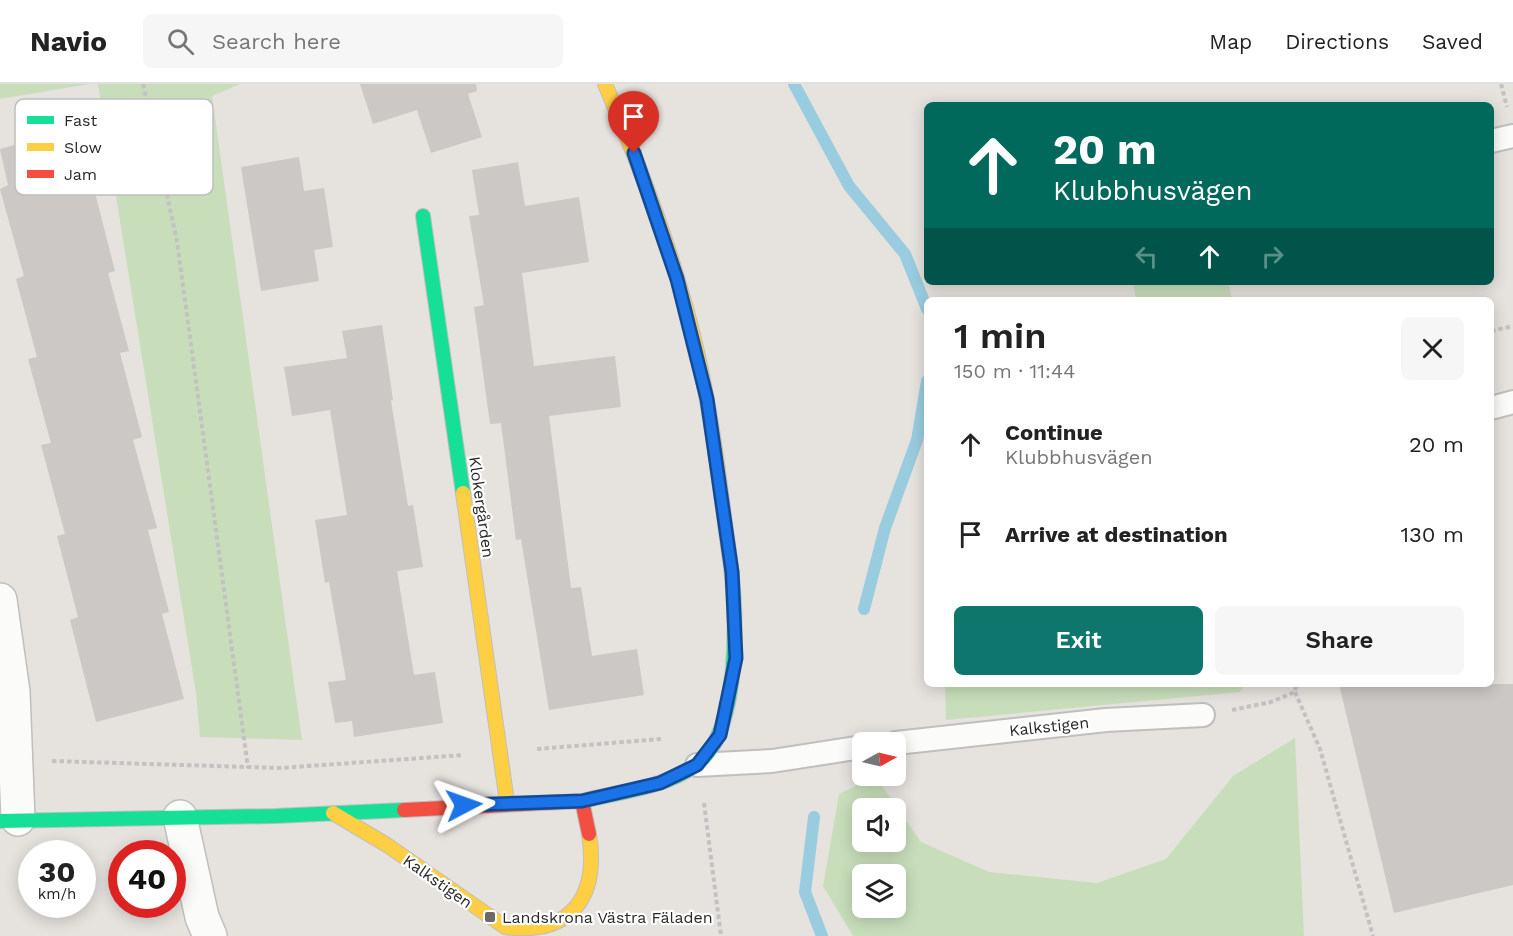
<!DOCTYPE html>
<meta charset="utf-8">
<style>
body{margin:0;font-family:"Work Sans",sans-serif;background:#f6f6f6;color:#222;height:100vh;display:flex;flex-direction:column;font-size:22px;white-space:nowrap}
*{box-sizing:border-box;margin:0}
p{font-size:20px;color:#767676}
.icon{flex:none;width:33px;height:33px;fill:none;stroke:currentColor;stroke-width:2;stroke-linecap:round;stroke-linejoin:round}
.map{position:relative;flex:1;overflow:hidden}
.panel{position:absolute;left:924px;top:213px;width:570px;height:390px;display:flex;flex-direction:column;background:#fff;border-radius:9px;box-shadow:0 3px 15px #0003}
.panel>*{flex:none}
.banner{position:absolute;left:924px;top:18px;width:570px;height:183px;border-radius:9px;box-shadow:0 3px 15px #0003;background:#00695c;color:#fff;overflow:hidden}
.needle{width:39px;rotate:82deg}
.fabs{position:absolute;left:852px;top:648px;display:grid;gap:12px}
.fabs a{display:grid;place-items:center;width:54px;height:54px;border-radius:9px;background:#fff;box-shadow:0 3px 15px #0003;font-size:30px}
.speed{position:absolute;left:18px;top:756px;display:flex;gap:12px;font-size:30px;font-weight:700;text-align:center}
.speed>*{display:grid;place-content:center;width:78px;height:78px;border-radius:50%;background:#fff;box-shadow:0 3px 15px #0003;line-height:1}
.speed small{font-size:15px;font-weight:400}
.speed .limit{border:9px solid #d22;background:#fff;color:#111}
.pin{position:absolute;display:grid;place-items:center;width:51px;height:51px;color:#fff;margin:-62px -26px;border-radius:50% 50% 50% 0;rotate:-45deg;box-shadow:0 0 6px #0007}
.pin .icon{rotate:45deg}
.me{position:absolute;width:66px;margin:-33px;rotate:86deg;stroke-linejoin:round;filter:drop-shadow(0 0 4px #0008)}
.turn{display:flex;align-items:center;gap:21px;height:126px;padding:0 30px;font-size:27px}
.turn .icon{width:78px;height:78px;stroke-width:2.5}
.turn b{display:block;font-size:42px;line-height:51px}
.lanes{display:flex;align-items:center;height:57px;padding:0 30px;background:#0003;justify-content:center;gap:30px;direction:ltr}
.lanes .off{opacity:.35}
.round{display:grid;place-items:center;flex:none;width:63px;height:63px;border-radius:9px;background:#f6f6f6}
.overview{display:flex;align-items:center;justify-content:space-between;height:102px;padding:0 30px}
h1{font-size:36px;font-weight:600;line-height:45px}
.primary-button{display:flex;gap:12px;margin-top:auto;padding:12px 30px}
.primary-button a{flex:1;height:69px;border-radius:9px;background:#0f766e;color:#fff;font-size:24px;font-weight:600;line-height:69px;text-align:center}
.primary-button a+a{background:#f6f6f6;color:#222}
ul{padding:0;list-style:none}
li{display:flex;align-items:center;gap:18px;height:90px;padding:0 30px}
li div{flex:1}
li b{display:block;font-size:22px}
li em{font-style:normal}
header{display:flex;align-items:center;gap:36px;box-sizing:border-box;height:84px;padding:0 30px;background:#fff;border-bottom:2px solid #e0e0e0}
header strong{font-size:28px}
nav{display:flex;gap:33px;margin-inline-start:auto;font-size:21px}
.search{width:420px;height:54px;background:#f6f6f6;display:flex;align-items:center;gap:15px;box-sizing:border-box;padding:0 21px;border-radius:9px;color:#767676;font-size:22px}
.map>svg:first-child{display:block}
</style>
<header>
<strong>Navio</strong>
<div class="search"><svg class="icon" aria-label="search" viewBox="0 0 24 24"><circle cx="10" cy="10" r="6"/><path d="M15 15l6 6"/></svg>Search here</div>
<nav><a>Map</a><a>Directions</a><a>Saved</a></nav>
</header>
<div class="map">
<svg width="1513" height="852" viewBox="0 0 1513 852">
<rect width="100%" height="100%" fill="#e6e2de"/>
<g fill="#c8deba" fill-rule="evenodd">
<path d="M 0,0 L 90,0 L 0,15 Z"/>
<path d="M 98,0 L 240,0 L 212,12 L 302,656 L 200,653 L 196,609 Z"/>
<path d="M 1133,198 L 1228,198 L 1232,216 L 1136,216 Z"/>
<path d="M 945,600 L 1245,600 L 1240,608 L 946,636 Z"/>
<path d="M 1295,654 L 1304,852 L 853,852 L 823,802 L 839,710 L 875,692 L 921,758 L 989,788 L 1097,799 L 1166,775 L 1233,692 ZM 896,724 L 896,758 L 862,758 L 862,724 ZM 896,790 L 896,824 L 862,824 L 862,790 Z"/>
</g>
<g fill="none" stroke-linecap="round" stroke-linejoin="round">
<g stroke="#99ccdf" stroke-width="12">
<path d="M 794,0 L 849,102 L 905,170 L 927,225"/>
<path d="M 864,525 L 885,444 L 917,356 L 927,297"/>
<path d="M 814,733 L 805,808 L 822,852"/>
</g>
</g>
<g fill="#cbc8c5">
<path d="M 360,0 L 476,0 L 477,7 L 468,10 L 482,53 L 431,69 L 417,26 L 373,40 Z"/>
<path d="M 86,42 L 100,95 L 92,97 L 115,187 L 108,189 L 129,267 L 120,269 L 142,353 L 133,356 L 157,444 L 148,446 L 169,528 L 162,530 L 184,615 L 96,638 L 70,536 L 78,533 L 57,452 L 65,450 L 41,361 L 51,359 L 28,275 L 37,273 L 16,195 L 24,192 L 0,105 L 8,101 L 0,65 Z"/>
<path d="M 299,73 L 304,107 L 324,104 L 333,163 L 314,166 L 319,197 L 261,207 L 241,83 Z"/>
<path d="M 518,78 L 525,122 L 579,113 L 589,178 L 522,189 L 534,282 L 615,272 L 621,323 L 549,332 L 571,504 L 581,503 L 592,572 L 637,565 L 644,611 L 549,626 L 521,455 L 516,456 L 501,339 L 490,340 L 474,223 L 484,221 L 469,132 L 479,131 L 472,86 Z"/>
<path d="M 382,241 L 393,316 L 391,317 L 408,422 L 413,421 L 423,483 L 397,487 L 414,591 L 435,588 L 443,639 L 354,653 L 352,637 L 335,639 L 328,598 L 346,596 L 329,498 L 325,499 L 315,436 L 347,431 L 330,326 L 292,332 L 284,283 L 347,274 L 342,247 Z"/>
<path d="M 1339,600 L 1513,600 L 1513,801 L 1394,829 Z"/>
</g>
<g fill="none" stroke-linecap="round" stroke-linejoin="round">
<defs>
<g id="lane">
<path d="M 1491,57 L 1513,52"/>
<path d="M 1491,324 L 1513,318"/>
<path d="M 896,659 L 1106,636 L 1203,631"/>
<path d="M 697,681 L 772,677 L 862,663"/>
</g>
<g id="street">
<path d="M 0,516 L 13,608 L 18,735"/>
<path d="M 180,733 L 202,833 L 210,852"/>
</g>
<g id="fast">
<path d="M 423,132 L 463,409"/>
<path d="M 582,717 C 619,708 664,704 696,681 C 742,648 737,526 730,475"/>
<path d="M 0,737 L 276,732 L 404,726"/>
</g>
<g id="slow">
<path d="M 605,0 C 648,101 688,208 707,317 C 717,369 722,422 730,475"/>
<path d="M 463,409 L 507,718"/>
<path d="M 333,729 L 387,761 L 505,843 C 572,852 599,812 589,750"/>
</g>
<path id="jam" d="M 404,726 L 582,717 L 589,750"/>
</defs>
<use href="#lane" stroke="#c0bebf" stroke-width="26"/>
<use href="#street" stroke="#c0bebf" stroke-width="36"/>
<use href="#fast" stroke="#c0bebf" stroke-width="16"/>
<use href="#slow" stroke="#c0bebf" stroke-width="16"/>
<use href="#jam" stroke="#c0bebf" stroke-width="16"/>
<g stroke="#c3c2c2" stroke-width="4" stroke-dasharray="4.5 3" stroke-linecap="butt">
<path d="M 143,0 L 177,157 L 248,684"/>
<path d="M 1501,0 L 1507,23"/>
<path d="M 1491,247 L 1513,242"/>
<path d="M 1295,608 L 1320,665 L 1373,852"/>
<path d="M 1232,626 L 1271,618 L 1295,608 L 1296,600"/>
<path d="M 537,665 L 661,655"/>
<path d="M 52,677 L 280,684 L 464,671"/>
<path d="M 704,719 L 721,852"/>
</g>
<use href="#lane" stroke="#fbfbfa" stroke-width="22"/>
<use href="#street" stroke="#fbfbfa" stroke-width="33"/>
<use href="#fast" stroke="#16e098" stroke-width="14"/>
<use href="#slow" stroke="#ffcf43" stroke-width="14"/>
<use href="#jam" stroke="#f24e42" stroke-width="14"/>
</g>
<g fill="none" stroke-linecap="round" stroke-linejoin="round">
<defs>
<path id="route" d="M 464,721 L 582,717 L 660,699 L 697,681 L 720,651 L 736,574 L 732,488 L 707,315 L 677,195 L 634,69"/>
</defs>
<use href="#route" stroke="#114b97" stroke-width="15"/>
<use href="#route" stroke="#1a73e8" stroke-width="10"/>
</g>
<rect fill="#6a6968" stroke="#fff" stroke-width="2" x="484" y="827" width="12" height="12" rx="3"/>
<g text-anchor="middle" stroke-width="4.5" stroke-linejoin="round" paint-order="stroke">
<g font-size="16" fill="#282828" stroke="#fff">
<text transform="translate(482 423) rotate(82)" y="6">Klokergården</text>
<text transform="translate(1049 642) rotate(-6)" y="6">Kalkstigen</text>
<text transform="translate(438 797) rotate(35)" y="6">Kalkstigen</text>
</g>
<g font-size="16" fill="#282828" stroke="#fff" text-anchor="start">
<text x="502" y="839">Landskrona Västra Fäladen</text>
</g>
</g>
<rect x="15" y="15" width="198" height="96" rx="9" fill="#fff" stroke="#bebebe" stroke-width="1.5"/>
<rect x="27" y="32" width="27" height="8" fill="#16e098"/>
<rect x="27" y="59" width="27" height="8" fill="#ffcf43"/>
<rect x="27" y="86" width="27" height="8" fill="#f24e42"/>
<g font-size="16" fill="#282828">
<text x="64" y="42">Fast</text>
<text x="64" y="69">Slow</text>
<text x="64" y="96">Jam</text>
</g>
</svg>
<div class="fabs">
<a><svg class="needle" viewBox="-14 -14 28 28"><path d="M0-13l5 13h-10z" fill="#e53935"/><path d="M0 13l5-13h-10z" fill="#767676"/></svg></a>
<a><svg class="icon" aria-label="sound" viewBox="0 0 24 24"><path d="M4 9h4l5-4v14l-5-4H4zM17 9q2 3 0 6"/></svg></a>
<a><svg class="icon" aria-label="layers" viewBox="0 0 24 24"><path d="M12 4l9 5-9 5-9-5zM3 14l9 5 9-5"/></svg></a>
</div>
<div class="speed"><div>30<small>km/h</small></div><div class="limit">40</div></div>
<div class="pin" style="left:634px;top:69px;background:#d93025"><svg class="icon" aria-label="arrive" viewBox="0 0 24 24"><path d="M6 21V4h12l-3 4 3 4H6"/></svg></div>
<svg class="me" style="left:464px;top:721px" viewBox="-20 -20 40 40"><path d="M0-17L14 15 0 8-14 15z" fill="#1a73e8" stroke="#fff" stroke-width="4"/></svg>
<div class="banner">
<div class="turn"><svg class="icon" aria-label="ahead" viewBox="0 0 24 24"><path d="M12 20V5M6 11l6-6 6 6"/></svg><div><b>20 m</b>Klubbhusvägen</div></div>
<div class="lanes"><svg class="icon off" aria-label="left" viewBox="0 0 24 24"><path d="M17 20v-9H6M10 6l-5 5 5 5"/></svg><svg class="icon" aria-label="ahead" viewBox="0 0 24 24"><path d="M12 20V5M6 11l6-6 6 6"/></svg><svg class="icon off" aria-label="right" viewBox="0 0 24 24"><path d="M7 20v-9h11M14 6l5 5-5 5"/></svg></div>
</div>
<section class="panel">
<div class="overview"><div><h1>1 min</h1><p>150 m · 11:44</p></div><a class="round"><svg class="icon" aria-label="close" viewBox="0 0 24 24"><path d="M6 6l12 12M18 6L6 18"/></svg></a></div>
<ul>
<li><svg class="icon" aria-label="ahead" viewBox="0 0 24 24"><path d="M12 20V5M6 11l6-6 6 6"/></svg><div><b>Continue</b><p>Klubbhusvägen</p></div><em>20 m</em></li>
<li><svg class="icon" aria-label="arrive" viewBox="0 0 24 24"><path d="M6 21V4h12l-3 4 3 4H6"/></svg><div><b>Arrive at destination</b></div><em>130 m</em></li>
</ul>
<div class="primary-button"><a>Exit</a><a>Share</a></div>
</section>
</div>
